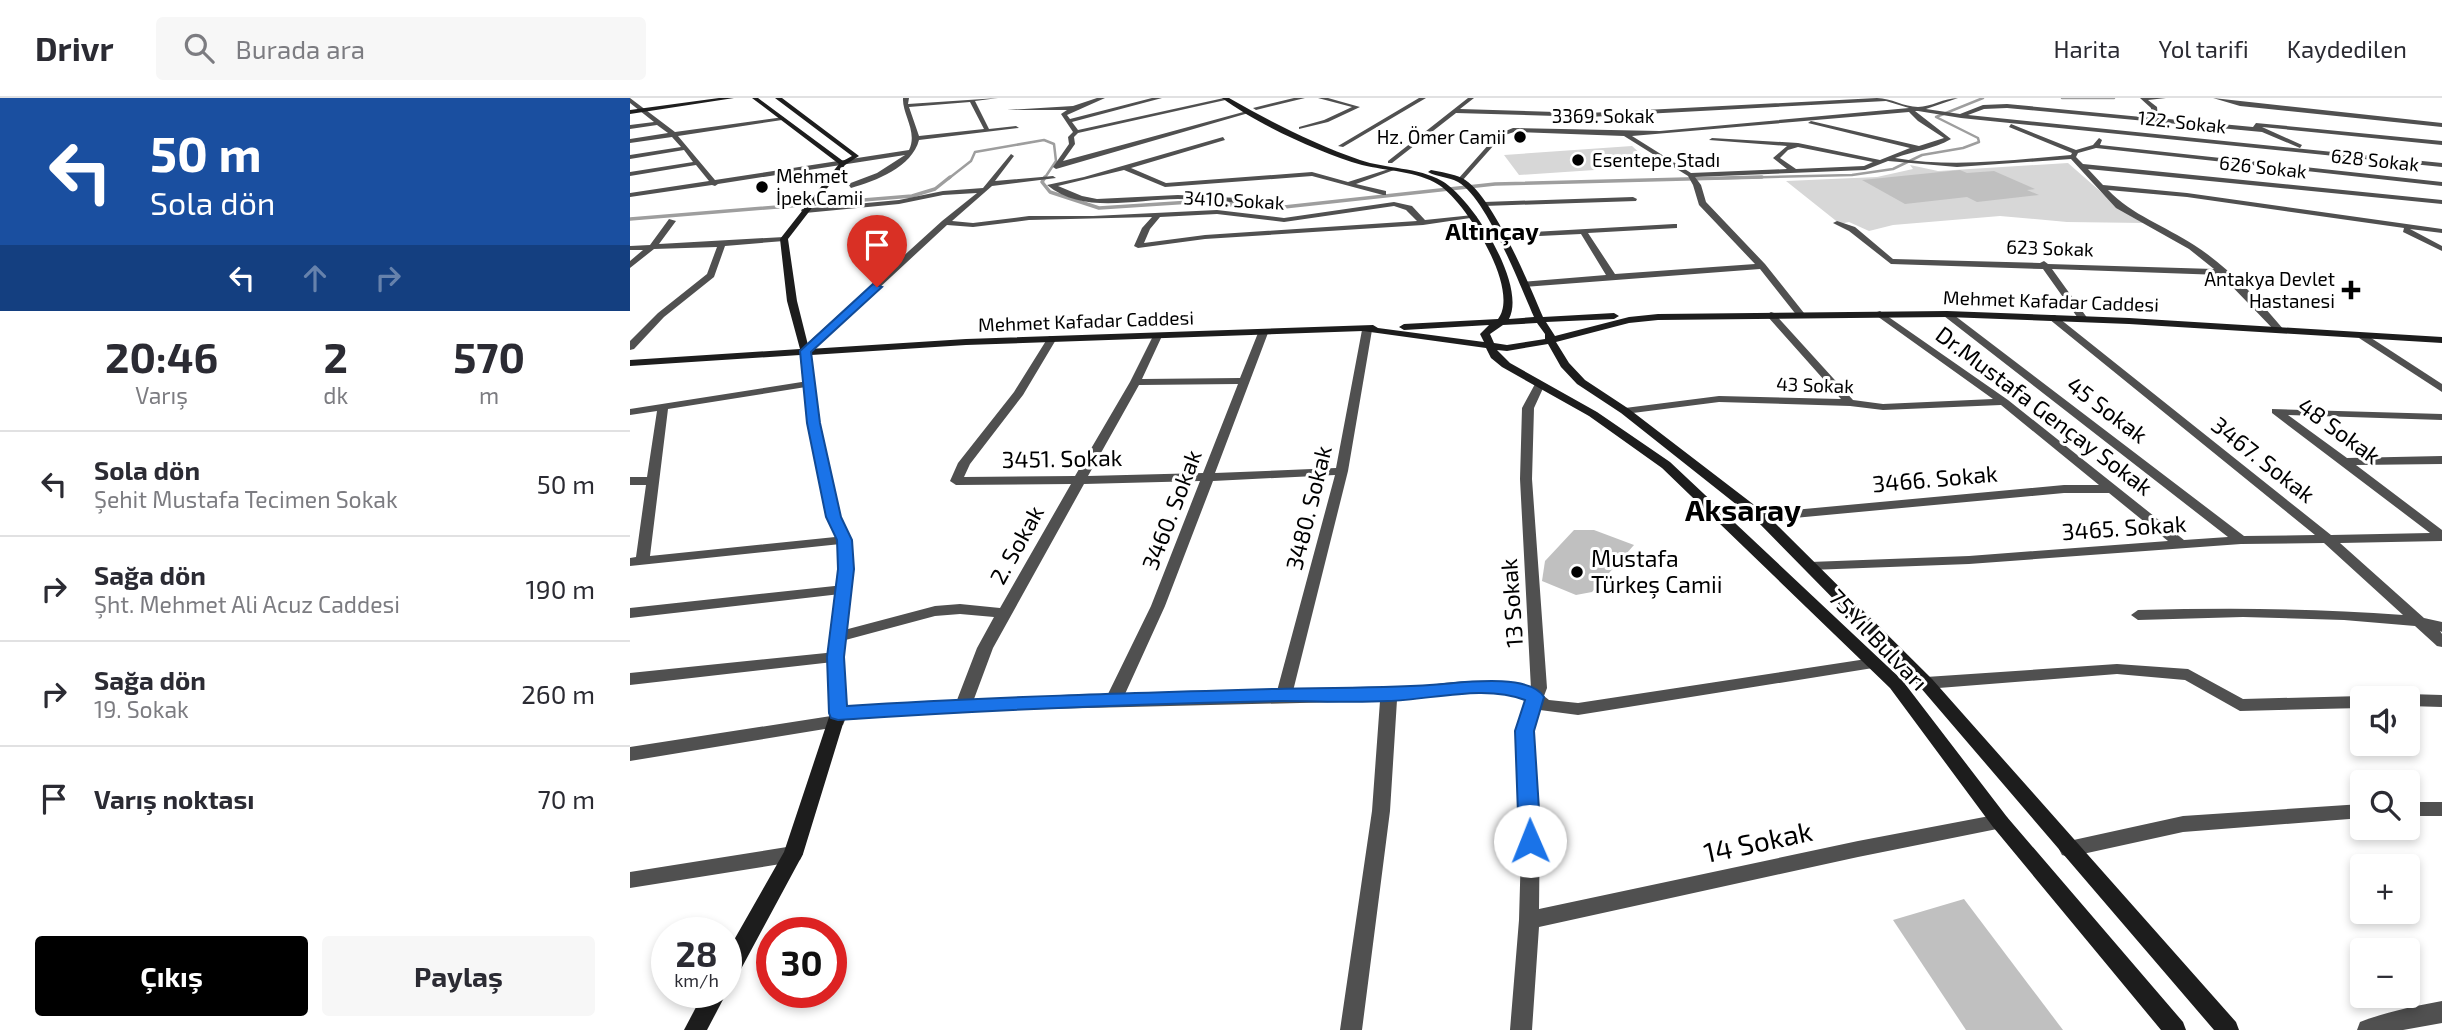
<!DOCTYPE html>
<html lang="tr">
<meta charset="utf-8">
<style>
body{margin:0;font-family:"Exo 2",sans-serif;background:#f7f7f7;color:#2b2b33;height:100vh;display:flex;flex-direction:column;font-size:26px;white-space:nowrap}
*{box-sizing:border-box;margin:0}
p{font-size:23px;color:#7c7c81}
.icon{flex:none;width:38px;height:38px;fill:none;stroke:currentColor;stroke-width:2;stroke-linecap:round;stroke-linejoin:round}
.map{position:relative;flex:1;overflow:hidden}
.side{display:flex;flex-direction:column;background:#fff;width:630px}
.side>*{flex:none}
.guide{background:#1a4fa0;color:#fff;overflow:hidden}
.buttons{position:absolute;left:1720px;top:588px;display:grid;gap:14px}
.buttons a{display:grid;place-items:center;width:70px;height:70px;border-radius:7px;background:#fff;box-shadow:0 4px 10px #0003;font-size:35px}
.speed{position:absolute;left:21px;top:819px;display:flex;gap:14px;font-size:35px;font-weight:700;text-align:center}
.speed>*{display:grid;place-content:center;width:91px;height:91px;border-radius:50%;background:#fff;box-shadow:0 4px 10px #0003;line-height:1}
.speed small{font-size:18px;font-weight:400}
.speed .limit{border:10px solid #d22;background:#fff;color:#111}
.pin{position:absolute;display:grid;place-items:center;width:60px;height:60px;color:#fff;margin:-72px -30px;border-radius:50% 50% 50% 0;rotate:-45deg;box-shadow:0 0 7px #0007}
.pin .icon{rotate:45deg}
.me{position:absolute;width:77px;margin:-38px;rotate:359deg;stroke-linejoin:round;filter:drop-shadow(0 0 5px #0008)}
.turn{display:flex;align-items:center;gap:24px;height:147px;padding:0 35px;font-size:32px}
.turn .icon{width:91px;height:91px;stroke-width:2.5}
.turn b{display:block;font-size:49px;line-height:60px}
.lanes{display:flex;align-items:center;height:66px;padding:0 35px;background:#0003;justify-content:center;gap:35px;direction:ltr}
.lanes .off{opacity:.35}
.eta{display:flex;justify-content:space-evenly;align-items:center;height:119px;text-align:center}
.eta b{font-size:42px;font-weight:700;line-height:49px}
.button{display:flex;gap:14px;margin-top:auto;padding:14px 35px}
.button a{flex:1;height:80px;border-radius:7px;background:#000;color:#fff;font-size:28px;font-weight:700;line-height:80px;text-align:center}
.button a+a{background:#f7f7f7;color:#2b2b33}
ul{padding:0;list-style:none}
li{display:flex;align-items:center;gap:21px;height:105px;padding:0 35px;border-top:2px solid #e1e1e2}
li div{flex:1}
li b{display:block;font-size:26px}
li em{font-style:normal}
header{display:flex;align-items:center;gap:42px;box-sizing:border-box;height:98px;padding:0 35px;background:#fff;border-bottom:2px solid #e1e1e2}
header strong{font-size:33px}
nav{display:flex;gap:38px;margin-inline-start:auto;font-size:24px}
.search{width:490px;height:63px;background:#f7f7f7;display:flex;align-items:center;gap:18px;box-sizing:border-box;padding:0 24px;border-radius:7px;color:#7c7c81;font-size:26px}
main{display:flex;flex:1;min-height:0}
.map>svg:first-child{display:block}
</style>
<header>
<strong>Drivr</strong>
<div class="search"><svg class="icon" aria-label="search" viewBox="0 0 24 24"><circle cx="10" cy="10" r="6"/><path d="M15 15l6 6"/></svg>Burada ara</div>
<nav><a>Harita</a><a>Yol tarifi</a><a>Kaydedilen</a></nav>
</header>
<main>
<section class="side">
<div class="guide">
<div class="turn"><svg class="icon" aria-label="left" viewBox="0 0 24 24"><path d="M17 20v-9H6M10 6l-5 5 5 5"/></svg><div><b>50 m</b>Sola dön</div></div>
<div class="lanes"><svg class="icon" aria-label="left" viewBox="0 0 24 24"><path d="M17 20v-9H6M10 6l-5 5 5 5"/></svg><svg class="icon off" aria-label="ahead" viewBox="0 0 24 24"><path d="M12 20V5M6 11l6-6 6 6"/></svg><svg class="icon off" aria-label="right" viewBox="0 0 24 24"><path d="M7 20v-9h11M14 6l5 5-5 5"/></svg></div>
</div>
<div class="eta">
<div><b>20:46</b><p>Varış</p></div>
<div><b>2</b><p>dk</p></div>
<div><b>570</b><p>m</p></div>
</div>
<ul>
<li><svg class="icon" aria-label="left" viewBox="0 0 24 24"><path d="M17 20v-9H6M10 6l-5 5 5 5"/></svg><div><b>Sola dön</b><p>Şehit Mustafa Tecimen Sokak</p></div><em>50 m</em></li>
<li><svg class="icon" aria-label="right" viewBox="0 0 24 24"><path d="M7 20v-9h11M14 6l5 5-5 5"/></svg><div><b>Sağa dön</b><p>Şht. Mehmet Ali Acuz Caddesi</p></div><em>190 m</em></li>
<li><svg class="icon" aria-label="right" viewBox="0 0 24 24"><path d="M7 20v-9h11M14 6l5 5-5 5"/></svg><div><b>Sağa dön</b><p>19. Sokak</p></div><em>260 m</em></li>
<li><svg class="icon" aria-label="arrive" viewBox="0 0 24 24"><path d="M6 21V4h12l-3 4 3 4H6"/></svg><div><b>Varış noktası</b></div><em>70 m</em></li>
</ul>
<div class="button"><a>Çıkış</a><a>Paylaş</a></div>
</section>
<div class="map">
<svg width="1812" height="932" viewBox="0 0 1812 932">
<rect width="100%" height="100%" fill="#fff"/>
<g fill="#d7d7d7">
<path d="M 1002,48 L 1024,68 L 889,77 L 874,57 Z"/>
<path d="M 1438,65 L 1487,108 L 1515,125 L 1437,124 L 1370,118 L 1263,127 L 1239,133 L 1219,124 L 1210,126 L 1156,83 L 1247,79 L 1283,71 L 1280,67 L 1308,73 Z"/>
</g>
<g fill="none" stroke-linecap="round" stroke-linejoin="round">
<g stroke="#9e9e9e" stroke-width="2.5">
<path d="M 1432,0 L 1484,0"/>
<path d="M 318,81 L 341,63 L 345,54 L 414,42 L 424,46 L 426,63 L 414,81"/>
<path d="M 1063,81 L 1222,77 L 1263,71 L 1292,57 L 1333,50 L 1349,44 L 1348,40 L 1306,19 L 1353,0"/>
</g>
<g stroke="#9e9e9e" stroke-width="3.5">
<path d="M 415,79 L 412,84 L 420,94 L 469,110 L 561,104 L 645,110 L 865,86 L 1132,79"/>
<path d="M 0,121 L 282,98 L 305,91 L 320,79"/>
</g>
</g>
<g fill="#c0c0c0">
<path d="M 1330,72 L 1337,75 L 1364,73 L 1405,91 L 1397,92 L 1409,97 L 1347,104 L 1337,99 L 1275,106 L 1232,82 Z"/>
<path d="M 944,432 L 964,432 L 1004,447 L 962,494 L 946,497 L 912,483 L 915,463 Z"/>
<path d="M 1334,801 L 1433,932 L 1336,932 L 1263,822 Z"/>
</g>
<g fill="none" stroke-linecap="round" stroke-linejoin="round">
<g fill="#505050" fill-rule="evenodd">
<path d="M 0,0 L 45,34 L 154,19 L 152,22 L 48,38 L 85,82 L 279,52 C 288,34 272,16 273,0 L 279,0 L 278,6 L 368,0 L 345,3 L 359,31 L 386,28 L 389,30 L 289,42 C 282,69 246,83 221,90 L 218,86 L 247,75 L 275,57 L 88,86 L 85,88 L 82,87 L 0,99 L 0,95 L 79,83 L 66,67 L 0,78 L 0,74 L 63,64 L 54,52 L 0,61 L 0,57 L 51,49 L 42,39 L 0,45 L 0,41 L 38,35 L 27,27 L 0,31 L 0,27 L 24,24 L 0,5 ZM 340,4 L 354,31 L 289,38 L 279,9 Z"/>
<path d="M 467,0 L 475,0 L 437,17 L 440,21 L 522,0 L 532,0 L 442,24 L 448,32 L 594,0 L 600,1 L 448,35 L 444,39 L 445,46 L 433,63 L 617,13 L 622,14 L 426,71 L 423,69 L 439,46 L 438,39 L 443,34 L 431,16 L 437,12 L 377,12 L 443,8 Z"/>
<path d="M 664,0 L 675,0 L 626,12 L 623,10 Z"/>
<path d="M 688,0 L 698,0 L 730,9 L 698,24 L 669,31 L 669,29 L 694,22 L 722,9 Z"/>
<path d="M 789,0 L 796,0 L 713,49 L 708,48 Z"/>
<path d="M 838,0 L 844,0 L 830,11 L 958,15 L 1247,0 C 1261,0 1274,9 1288,9 C 1301,9 1314,0 1328,0 L 1296,11 L 1330,16 L 1353,7 L 1377,6 L 1522,20 L 1521,10 L 1510,0 L 1536,0 L 1518,2 L 1527,9 L 1528,20 L 1623,29 L 1626,25 L 1812,43 L 1812,47 L 1632,29 L 1672,47 L 1670,50 L 1632,34 L 1377,10 L 1354,11 L 1338,17 L 1812,65 L 1812,69 L 1331,20 L 1288,13 L 1285,13 L 1321,41 C 1304,51 1284,53 1265,60 C 1324,70 1382,62 1441,57 L 1442,55 L 1379,29 L 1381,26 L 1446,52 L 1463,47 L 1469,40 L 1472,42 L 1470,47 L 1812,84 L 1812,88 L 1466,50 L 1448,55 L 1446,59 L 1453,66 L 1812,102 L 1812,106 L 1458,71 L 1473,87 L 1557,95 L 1812,131 L 1812,135 L 1780,131 L 1812,148 L 1812,153 L 1773,134 L 1774,130 L 1557,99 L 1478,92 C 1502,117 1535,128 1564,147 C 1596,167 1630,203 1654,232 L 1646,234 L 1591,177 L 1422,171 L 1458,221 L 1453,224 L 1450,223 L 1413,171 L 1261,166 L 1219,133 L 1203,125 L 1207,123 L 1225,129 L 1263,161 L 1410,165 L 1414,163 L 1418,166 L 1584,171 L 1559,151 L 1486,110 L 1441,61 L 1327,69 L 1258,63 L 1235,72 L 1065,79 L 1071,87 L 1076,104 L 1135,166 L 1174,215 L 1174,219 L 1168,219 L 1130,171 L 894,189 L 891,188 L 891,184 L 976,177 L 951,136 L 871,140 L 867,138 L 868,136 L 1044,126 L 1047,126 L 1047,130 L 958,135 L 985,176 L 1125,166 L 1069,107 L 1063,87 L 1058,78 L 994,38 L 884,34 L 872,38 L 832,83 L 828,83 L 828,81 L 868,36 L 883,30 L 1030,33 L 1279,10 L 1256,3 L 958,19 L 826,15 L 762,65 L 758,65 L 758,63 ZM 1279,14 L 1288,23 L 1314,40 L 1289,48 L 1181,23 L 1178,25 L 1280,50 L 1250,62 L 1168,45 L 1082,40 L 1079,42 L 1157,48 L 1143,60 L 1157,71 L 1061,75 L 1002,38 ZM 1168,49 L 1243,64 L 1234,68 L 1166,71 L 1150,60 L 1158,52 Z"/>
<path d="M 1583,0 L 1812,25 L 1812,29 L 1610,8 Z"/>
<path d="M 593,39 L 595,42 L 501,70 L 536,85 L 682,74 L 718,84 L 759,71 L 764,72 L 726,86 L 756,93 L 756,97 L 753,97 L 682,78 L 535,89 L 494,72 L 428,88 L 452,98 L 467,101 L 548,97 L 627,101 L 628,103 L 624,105 C 599,106 574,101 548,101 C 505,101 454,117 417,87 L 454,79 Z"/>
<path d="M 381,56 L 384,58 L 365,83 L 423,78 L 426,80 L 362,88 L 322,123 L 343,125 L 399,118 L 463,118 L 587,112 L 654,120 L 764,104 L 782,108 L 795,122 L 843,117 L 847,119 L 793,127 L 575,141 L 508,150 L 504,148 L 512,130 L 522,119 L 399,122 L 343,129 L 317,127 L 179,255 L 171,255 L 171,251 L 312,123 L 347,95 L 313,97 L 269,106 L 175,115 L 171,113 L 172,111 L 269,102 L 313,93 L 353,90 ZM 764,108 L 776,112 L 787,123 L 575,137 L 514,145 L 520,131 L 530,119 L 587,116 L 654,124 Z"/>
<path d="M 1003,99 L 1007,101 L 1006,103 L 854,108 L 850,106 L 854,104 Z"/>
<path d="M 39,121 L 46,123 L 29,146 L 154,139 L 158,141 L 154,143 L 95,148 L 84,179 L 34,219 L 4,251 L 0,252 L 0,243 L 28,215 L 77,176 L 87,149 L 24,151 L 0,170 L 0,163 L 13,152 L 0,152 L 0,148 L 20,147 Z"/>
<path d="M 1250,213 L 1378,302 L 1554,442 L 1598,439 L 1314,218 L 1314,214 L 1320,214 L 1614,438 L 1685,437 L 1419,221 L 1419,217 L 1425,217 L 1701,437 L 1800,435 L 1642,315 L 1642,311 L 1812,316 L 1812,322 L 1658,317 L 1717,360 L 1812,358 L 1812,366 L 1726,367 L 1812,432 L 1812,443 L 1710,445 L 1794,520 L 1812,524 L 1812,534 L 1810,533 L 1812,536 L 1812,549 L 1807,548 L 1785,528 L 1714,522 L 1613,519 L 1508,522 L 1501,517 L 1508,512 C 1597,510 1684,510 1773,517 L 1694,445 L 1611,446 L 1339,466 L 1180,472 L 1173,468 L 1180,464 L 1339,458 L 1538,443 L 1479,395 L 1434,395 L 1131,423 L 1124,419 L 1131,415 L 1434,387 L 1469,387 L 1371,307 L 1253,312 L 1220,308 L 1089,304 L 995,316 L 989,313 L 995,310 L 1089,298 L 1211,301 L 1138,219 L 1136,217 L 1141,214 L 1144,215 L 1223,302 L 1253,306 L 1363,301 L 1247,218 L 1247,214 Z"/>
<path d="M 737,229 L 742,232 L 718,373 L 663,593 C 696,592 728,593 761,591 C 804,588 860,574 901,591 L 890,381 L 892,310 L 905,286 L 910,283 L 915,286 L 904,310 L 902,381 L 917,590 L 914,598 L 919,602 L 948,605 L 1243,560 L 1249,561 L 1251,565 L 1249,569 L 1243,570 L 948,617 L 910,612 L 903,633 L 910,717 L 909,811 L 1228,743 L 1370,716 L 1377,719 L 1379,724 L 1377,729 L 1228,759 L 909,829 L 902,932 L 880,932 L 889,822 L 892,717 L 885,633 L 897,602 C 860,587 806,599 767,602 L 760,713 L 732,932 L 710,932 L 742,713 L 750,603 L 333,613 L 215,622 L 213,627 L 207,629 L 0,663 L 0,649 L 201,618 L 202,612 L 208,610 L 327,602 L 347,550 L 364,519 L 330,516 L 305,518 L 208,544 L 200,539 L 203,535 L 305,508 L 330,506 L 370,510 L 441,386 L 326,387 L 320,383 L 328,365 L 384,294 L 419,238 L 427,240 L 393,297 L 340,366 L 334,379 L 445,378 L 500,284 L 524,236 L 532,238 L 512,281 L 610,280 L 628,235 L 633,232 L 638,235 L 585,375 L 706,370 L 732,232 ZM 608,286 L 573,375 L 458,378 L 509,287 ZM 705,377 L 647,593 L 495,596 L 535,508 L 583,383 ZM 570,383 L 521,508 L 478,596 L 344,601 L 363,550 L 454,386 Z"/>
<path d="M 1729,236 L 1735,236 L 1812,286 L 1812,294 L 1729,240 Z"/>
<path d="M 178,283 L 183,286 L 182,288 L 38,311 L 20,458 L 215,438 L 222,442 L 220,445 L 0,468 L 0,460 L 6,459 L 16,387 L 0,387 L 0,379 L 17,379 L 27,313 L 0,317 L 0,311 Z"/>
<path d="M 214,487 L 219,489 L 221,492 L 219,495 L 0,520 L 0,510 Z"/>
<path d="M 206,554 L 212,555 L 214,559 L 212,563 L 0,587 L 0,575 Z"/>
<path d="M 1487,566 L 1558,571 L 1613,601 L 1732,598 L 1738,600 L 1732,600 L 1732,610 L 1610,613 L 1555,582 L 1487,576 L 1296,591 L 1290,589 L 1288,585 L 1290,581 L 1296,579 Z"/>
<path d="M 1778,596 L 1812,597 L 1812,609 L 1778,608 L 1778,600 L 1771,600 Z"/>
<rect x="1778" y="704" width="34" height="14"/>
<path d="M 1732,706 L 1732,720 L 1553,734 L 1439,759 L 1432,757 L 1429,751 L 1432,745 L 1439,743 L 1553,718 Z"/>
<path d="M 163,748 L 170,750 L 173,756 L 170,762 L 163,764 L 0,790 L 0,774 Z"/>
<path d="M 1812,903 L 1812,925 L 1773,932 L 1727,932 L 1730,924 C 1756,914 1784,908 1812,903 Z"/>
</g>
<g fill="#1d1d1d" fill-rule="evenodd">
<path d="M 89,0 L 104,0 L 0,16 L 0,12 Z"/>
<path d="M 122,0 L 128,0 L 213,63 L 222,58 L 145,0 L 152,0 L 229,58 L 215,67 L 158,141 L 167,203 L 179,251 L 336,241 L 743,227 L 748,230 L 854,244 L 850,236 L 859,227 L 774,232 L 769,229 L 774,226 L 868,221 C 891,192 836,104 809,87 C 787,73 756,73 732,67 C 690,55 627,26 592,0 L 599,0 C 641,24 684,46 730,62 C 756,71 788,69 812,83 C 842,100 897,187 879,221 L 904,219 C 890,188 857,100 828,84 C 819,79 807,79 798,74 L 801,72 C 811,74 823,76 832,80 C 862,95 899,187 913,219 L 984,215 L 989,218 L 984,221 L 916,224 L 925,238 L 999,219 L 1028,216 L 1317,213 L 1499,220 L 1812,239 L 1812,245 L 1499,226 L 1317,219 L 1028,222 L 999,225 L 926,244 L 939,265 L 955,282 L 999,311 L 1136,416 L 1302,581 L 1606,924 L 1609,932 L 1584,932 L 1290,589 L 1126,422 L 991,315 L 947,286 L 931,269 L 918,246 L 877,253 L 867,252 L 880,265 L 967,314 L 1040,364 L 1272,582 L 1377,719 L 1553,924 L 1556,932 L 1531,932 L 1363,729 L 1260,590 L 1032,370 L 959,318 L 872,269 L 861,260 L 856,250 L 733,233 L 336,247 L 181,257 L 189,325 L 211,419 L 222,442 L 223,471 L 214,559 L 216,616 L 173,756 L 104,884 L 96,887 L 96,856 L 154,754 L 200,616 L 198,559 L 209,471 L 208,442 L 197,419 L 177,325 L 170,257 L 0,268 L 0,262 L 170,251 L 157,203 L 150,141 L 209,66 ZM 907,225 L 915,236 L 915,241 L 877,247 L 864,245 L 860,236 L 873,227 Z"/>
<path d="M 96,893 L 97,894 L 77,932 L 54,932 L 74,894 Z"/>
</g>
</g>
<path fill="#1a73e8" stroke="#114b97" stroke-width="2" d="M 243,186 L 252,189 L 181,254 L 190,325 L 211,419 L 222,442 L 224,471 L 214,559 L 217,608 C 359,599 501,595 643,591 C 699,589 756,591 813,586 C 836,584 901,576 914,599 L 904,633 L 911,743 L 908,750 L 900,752 L 893,750 L 889,743 L 885,633 L 895,602 C 854,586 801,602 758,603 C 723,605 688,603 652,603 C 504,606 356,612 208,622 L 201,620 L 199,615 L 197,559 L 208,471 L 207,442 L 196,419 L 177,325 L 170,253 Z"/>
<g fill="#000" stroke="#fff" stroke-width="2.5">
<circle cx="890" cy="39" r="7"/>
<circle cx="948" cy="62" r="7"/>
<circle cx="132" cy="89" r="7"/>
<path d="M1717.5 181.5h7v7h7v7h-7v7h-7v-7h-7v-7h7z"/>
<circle cx="947" cy="474" r="7"/>
</g>
<g text-anchor="middle" stroke-width="6" stroke-linejoin="round" paint-order="stroke">
<g font-size="19" fill="#000" stroke="#fff">
<text x="973" y="25">3369. Sokak</text>
<text transform="translate(1552 24) rotate(6)" y="7">122. Sokak</text>
<text transform="translate(1745 62) rotate(6)" y="7">628 Sokak</text>
<text transform="translate(1633 69) rotate(6)" y="7">626 Sokak</text>
<text transform="translate(604 102) rotate(3)" y="7">3410. Sokak</text>
<text transform="translate(1420 150) rotate(2)" y="7">623 Sokak</text>
<text transform="translate(1421 203) rotate(2)" y="7">Mehmet Kafadar Caddesi</text>
<text transform="translate(456 223) rotate(-2)" y="7">Mehmet Kafadar Caddesi</text>
<text transform="translate(1185 287) rotate(2)" y="7">43 Sokak</text>
</g>
<g font-size="19" fill="#000" stroke="#fff" text-anchor="end">
<text x="876" y="46">Hz. Ömer Camii</text>
<text x="962" y="69" text-anchor="start">Esentepe Stadı</text>
<text x="146" y="85" text-anchor="start">Mehmet<tspan x="146" dy="22">İpek Camii</tspan></text>
<text x="1705" y="188">Antakya Devlet<tspan x="1705" dy="22">Hastanesi</tspan></text>
</g>
<g font-size="23" fill="#000" stroke="#fff">
<text transform="translate(1477 312) rotate(37)" y="8">45 Sokak</text>
<text transform="translate(1414 313) rotate(37)" y="8">Dr.Mustafa Gençay Sokak</text>
<text transform="translate(1709 333) rotate(36)" y="8">48 Sokak</text>
<text transform="translate(432 361) rotate(-1)" y="8">3451. Sokak</text>
<text transform="translate(1633 362) rotate(38)" y="8">3467. Sokak</text>
<text transform="translate(1305 381) rotate(-5)" y="8">3466. Sokak</text>
<text transform="translate(679 410) rotate(-76)" y="8">3480. Sokak</text>
<text transform="translate(542 412) rotate(-69)" y="8">3460. Sokak</text>
<text transform="translate(1494 430) rotate(-4)" y="8">3465. Sokak</text>
<text transform="translate(387 447) rotate(-61)" y="8">2. Sokak</text>
<text transform="translate(882 505) rotate(-94)" y="8">13 Sokak</text>
<text transform="translate(1248 542) rotate(46)" y="8">75.Yıl Bulvarı</text>
</g>
<g font-size="23" fill="#000" stroke="#fff" text-anchor="start">
<text x="961" y="469">Mustafa<tspan x="961" dy="26">Türkeş Camii</tspan></text>
</g>
<g font-size="24" font-weight="bold" fill="#000" stroke="#fff">
<text x="862" y="142">Altınçay</text>
</g>
<g font-size="28" fill="#000" stroke="#fff">
<text transform="translate(1128 744) rotate(-12)" y="10">14 Sokak</text>
</g>
<g font-size="30" font-weight="bold" fill="#000" stroke="#fff">
<text x="1113" y="423">Aksaray</text>
</g>
</g>
</svg>
<div class="buttons">
<a><svg class="icon" aria-label="sound" viewBox="0 0 24 24"><path d="M4 9h4l5-4v14l-5-4H4zM17 9q2 3 0 6"/></svg></a>
<a><svg class="icon" aria-label="search" viewBox="0 0 24 24"><circle cx="10" cy="10" r="6"/><path d="M15 15l6 6"/></svg></a>
<a>+</a>
<a>−</a>
</div>
<div class="speed"><div>28<small>km/h</small></div><div class="limit">30</div></div>
<div class="pin" style="left:247px;top:189px;background:#d93025"><svg class="icon" aria-label="arrive" viewBox="0 0 24 24"><path d="M6 21V4h12l-3 4 3 4H6"/></svg></div>
<svg class="me" style="left:900px;top:743px" viewBox="-20 -20 40 40"><circle r="19" fill="#fff"/><path d="M0-13L10 11 0 6-10 11z" fill="#1a73e8"/></svg>
</div>
</main>
